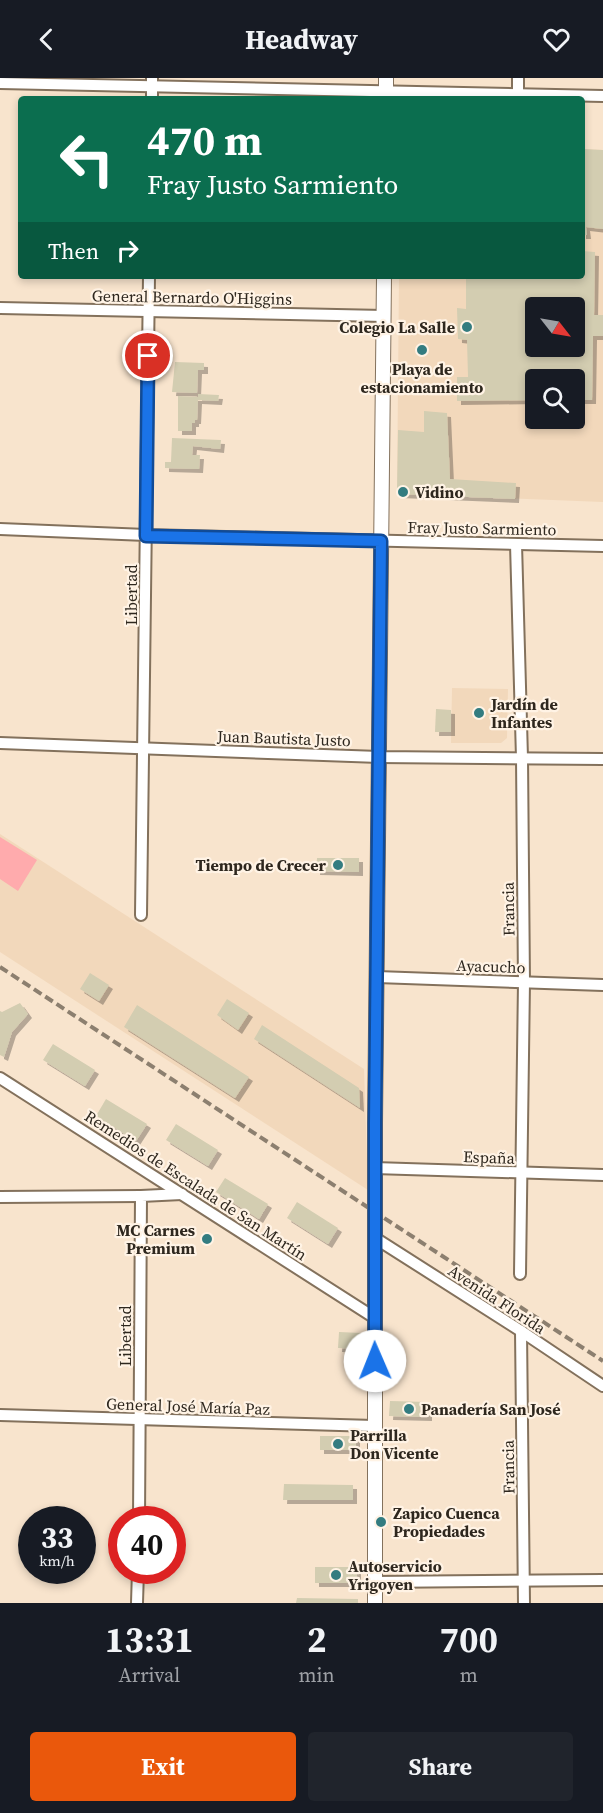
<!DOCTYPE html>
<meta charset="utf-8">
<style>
body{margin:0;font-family:"Source Serif 4",serif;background:#20242c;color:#f1f3f6;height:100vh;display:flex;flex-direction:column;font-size:22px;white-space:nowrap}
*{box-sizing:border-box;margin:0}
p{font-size:20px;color:#9ea1a6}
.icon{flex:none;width:33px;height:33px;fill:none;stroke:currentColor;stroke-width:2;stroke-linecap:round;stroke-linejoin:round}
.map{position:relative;height:1525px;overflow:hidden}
.details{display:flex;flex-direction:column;background:#171b24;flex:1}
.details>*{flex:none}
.top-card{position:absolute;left:18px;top:18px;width:567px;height:183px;border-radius:6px;box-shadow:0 3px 9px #0003;background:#0b6e4f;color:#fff;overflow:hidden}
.needle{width:39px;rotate:121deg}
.fabs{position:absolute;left:525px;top:219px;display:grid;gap:12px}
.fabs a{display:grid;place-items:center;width:60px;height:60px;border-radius:6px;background:#171b24;box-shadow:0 3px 9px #0003;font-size:30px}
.speed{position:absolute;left:18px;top:1428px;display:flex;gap:12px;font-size:30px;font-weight:700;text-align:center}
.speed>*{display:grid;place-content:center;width:78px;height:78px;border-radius:50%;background:#171b24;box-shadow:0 3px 9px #0003;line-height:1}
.speed small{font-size:15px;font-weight:400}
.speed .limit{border:9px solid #d22;background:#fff;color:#111}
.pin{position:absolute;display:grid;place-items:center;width:51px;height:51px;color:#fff;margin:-26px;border:3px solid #fff;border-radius:50%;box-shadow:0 2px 6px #0007}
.me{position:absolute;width:66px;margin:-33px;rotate:359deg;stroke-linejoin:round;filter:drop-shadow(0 0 4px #0008)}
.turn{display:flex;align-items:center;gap:21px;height:126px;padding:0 30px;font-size:27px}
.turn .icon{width:78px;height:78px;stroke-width:2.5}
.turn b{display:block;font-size:42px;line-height:51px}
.then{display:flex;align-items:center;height:57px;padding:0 30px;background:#0003;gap:12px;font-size:22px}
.eta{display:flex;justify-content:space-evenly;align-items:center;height:102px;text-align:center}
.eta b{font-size:36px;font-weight:700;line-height:42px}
.primary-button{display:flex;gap:12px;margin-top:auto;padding:12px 30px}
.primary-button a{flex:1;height:69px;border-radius:6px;background:#ea580c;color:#fff;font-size:24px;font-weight:700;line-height:69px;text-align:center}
.primary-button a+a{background:#20242c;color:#f1f3f6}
header{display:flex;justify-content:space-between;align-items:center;height:78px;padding:0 30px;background:#171b24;font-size:27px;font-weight:700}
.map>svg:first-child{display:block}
</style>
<header><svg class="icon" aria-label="back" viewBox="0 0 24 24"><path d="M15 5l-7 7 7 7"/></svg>Headway<svg class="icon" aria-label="heart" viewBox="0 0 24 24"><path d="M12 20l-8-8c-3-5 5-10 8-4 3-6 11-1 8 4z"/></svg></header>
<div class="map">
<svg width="603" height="1525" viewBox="0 0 603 1525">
<defs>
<filter id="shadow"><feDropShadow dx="4" dy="4" stdDeviation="0" flood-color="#0004"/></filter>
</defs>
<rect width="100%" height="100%" fill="#f8e4cd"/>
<g fill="#f2d8bb" fill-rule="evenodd">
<path d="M 582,71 L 603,72 L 603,424 L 397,416 L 399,198 L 582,198 ZM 536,230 L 574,230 L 574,268 L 536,268 ZM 536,302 L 574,302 L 574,340 L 536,340 Z"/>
<path d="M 452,610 L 508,611 L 507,660 L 501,665 L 451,665 Z"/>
<path d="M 0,756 L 364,991 L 368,1112 L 0,874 Z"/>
</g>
<path fill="#ffabad" d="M 0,759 L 37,782 L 18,813 L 0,801 Z"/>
<g fill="#d3cdb1" fill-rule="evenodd" filter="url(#shadow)">
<path d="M 582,71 L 603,72 L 603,151 L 586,149 L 587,157 L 582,157 Z"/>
<path d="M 582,173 L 595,174 L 594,237 L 603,237 L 603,258 L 593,258 L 592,322 L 574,322 L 574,302 L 536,302 L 536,322 L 457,323 L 457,299 L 468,299 L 467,262 L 458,261 L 457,230 L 466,231 L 466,198 L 582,198 ZM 536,230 L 574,230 L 574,268 L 536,268 Z"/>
<path d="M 175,284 L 204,285 L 204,292 L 198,292 L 197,315 L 172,314 Z"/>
<path d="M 198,316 L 219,317 L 218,323 L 198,322 L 197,342 L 195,342 L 195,345 L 192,345 L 192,353 L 178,353 L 178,318 L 198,319 Z"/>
<path d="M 424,333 L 447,335 L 450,401 L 516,405 L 515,421 L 397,416 L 398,352 L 424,354 Z"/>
<path d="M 172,360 L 221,362 L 220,371 L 193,368 L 192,377 L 200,377 L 199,391 L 165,390 L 165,384 L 171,384 Z"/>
<path d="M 436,631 L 451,632 L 451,654 L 435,654 Z"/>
<path d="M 317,780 L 359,780 L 359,794 L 316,793 Z"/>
<path d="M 90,895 L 109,907 L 99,923 L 80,911 Z"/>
<path d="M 227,921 L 249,935 L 238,952 L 217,937 Z"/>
<path d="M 20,925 L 28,936 L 12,954 L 4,979 L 0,977 L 0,933 L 2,934 Z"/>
<path d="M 137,927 L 249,999 L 235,1020 L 124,949 Z"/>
<path d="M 262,947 L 359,1010 L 360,1030 L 254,961 Z"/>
<path d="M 53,966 L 95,992 L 85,1008 L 43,982 Z"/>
<path d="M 106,1021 L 147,1046 L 136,1063 L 96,1038 Z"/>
<path d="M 176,1046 L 218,1072 L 208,1088 L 166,1062 Z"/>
<path d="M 225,1100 L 268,1126 L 259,1141 L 216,1114 Z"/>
<path d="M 297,1124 L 338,1150 L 328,1166 L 287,1140 Z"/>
<path d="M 339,1254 L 361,1255 L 360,1271 L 338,1270 Z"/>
<path d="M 390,1323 L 428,1324 L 428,1339 L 389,1338 Z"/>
<path d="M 320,1358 L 353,1358 L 356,1361 L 356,1372 L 320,1372 Z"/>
<path d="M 284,1406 L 353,1407 L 353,1422 L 283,1422 Z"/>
<rect x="315" y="1489" width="42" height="16"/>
<path d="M 297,1520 L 358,1521 L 358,1525 L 296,1525 Z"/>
</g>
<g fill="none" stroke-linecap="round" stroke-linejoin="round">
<defs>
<g id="minor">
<path d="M 0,5 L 603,18"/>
<path d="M 518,16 L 518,0"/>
<path d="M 152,21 L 152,0"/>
<path d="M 0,230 L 384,238"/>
<path d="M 0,451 L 146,457 L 603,468"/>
<path d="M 516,466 L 522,680 L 524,904 L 520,1196"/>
<path d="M 0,665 L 379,679 L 603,681"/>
<path d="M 141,837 L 149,198"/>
<path d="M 377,899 L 603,907"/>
<path d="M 0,1000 L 375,1240"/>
<path d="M 374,1090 L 603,1097"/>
<path d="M 0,1119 L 141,1118"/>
<path d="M 375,1160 L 521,1253 L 603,1308"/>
<path d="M 521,1253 L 524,1525"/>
<path d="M 0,1337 L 374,1348"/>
<path d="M 139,1442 L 141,1118 L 182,1116"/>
<path d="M 374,1504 L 603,1502"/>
<path d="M 137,1525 L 138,1492"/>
</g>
<g id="tertiary">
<path d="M 386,21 L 386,0"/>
<path d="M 375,1525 L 375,1045 L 384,198"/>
</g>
</defs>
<use href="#minor" stroke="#83715c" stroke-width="14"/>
<use href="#tertiary" stroke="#83715c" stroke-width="16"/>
<use href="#minor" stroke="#fff" stroke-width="10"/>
<use href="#tertiary" stroke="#fff" stroke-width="14"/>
<path stroke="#8c7f6f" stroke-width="4" stroke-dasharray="9 4.5" stroke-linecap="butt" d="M 0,889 L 603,1283"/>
</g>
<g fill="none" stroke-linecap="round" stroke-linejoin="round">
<defs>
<path id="route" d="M 148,278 L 146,458 L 381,463 L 375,1045 L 375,1283"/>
</defs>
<use href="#route" stroke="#114b97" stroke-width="15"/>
<use href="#route" stroke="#1a73e8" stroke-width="10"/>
</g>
<g fill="#337c80" stroke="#fff3e5" stroke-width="2">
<circle cx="467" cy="249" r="6"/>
<circle cx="422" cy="272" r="6"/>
<circle cx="403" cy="414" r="6"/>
<circle cx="479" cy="635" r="6"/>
<circle cx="338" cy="787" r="6"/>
<circle cx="207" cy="1161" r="6"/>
<circle cx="409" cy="1331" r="6"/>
<circle cx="338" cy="1366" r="6"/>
<circle cx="381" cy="1444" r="6"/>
<circle cx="336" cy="1497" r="6"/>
</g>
<g text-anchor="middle" stroke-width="4.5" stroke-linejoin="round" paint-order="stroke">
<g font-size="16" fill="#2e271e" stroke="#fff3e5">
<text transform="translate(192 219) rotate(1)" y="6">General Bernardo O'Higgins</text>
<text transform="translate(482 450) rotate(1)" y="6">Fray Justo Sarmiento</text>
<text transform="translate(131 517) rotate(-90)" y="6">Libertad</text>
<text transform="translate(284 660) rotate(2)" y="6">Juan Bautista Justo</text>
<text transform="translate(508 831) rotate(-91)" y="6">Francia</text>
<text transform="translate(491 888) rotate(2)" y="6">Ayacucho</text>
<text transform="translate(489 1079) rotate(2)" y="6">España</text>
<text transform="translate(196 1107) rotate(33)" y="6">Remedios de Escalada de San Martín</text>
<text transform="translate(497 1221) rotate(33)" y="6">Avenida Florida</text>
<text transform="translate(125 1258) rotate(-90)" y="6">Libertad</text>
<text transform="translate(188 1328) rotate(2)" y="6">General José María Paz</text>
<text transform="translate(508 1389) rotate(-91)" y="6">Francia</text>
</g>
<g font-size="16" font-weight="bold" fill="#2e271e" stroke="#fff3e5" text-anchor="start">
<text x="455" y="255" text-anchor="end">Colegio La Salle</text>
<text x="422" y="297" text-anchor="middle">Playa de<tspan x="422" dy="18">estacionamiento</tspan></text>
<text x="415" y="420">Vidino</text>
<text x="491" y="632">Jardín de<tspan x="491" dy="18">Infantes</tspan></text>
<text x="326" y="793" text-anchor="end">Tiempo de Crecer</text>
<text x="195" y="1158" text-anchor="end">MC Carnes<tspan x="195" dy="18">Premium</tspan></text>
<text x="421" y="1337">Panadería San José</text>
<text x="350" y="1363">Parrilla<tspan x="350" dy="18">Don Vicente</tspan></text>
<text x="393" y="1441">Zapico Cuenca<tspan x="393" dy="18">Propiedades</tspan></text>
<text x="348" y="1494">Autoservicio<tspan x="348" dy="18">Yrigoyen</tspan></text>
</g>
</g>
</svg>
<div class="fabs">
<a><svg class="needle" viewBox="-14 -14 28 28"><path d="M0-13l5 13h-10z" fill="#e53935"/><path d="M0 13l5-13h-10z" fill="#9ea1a6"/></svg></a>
<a><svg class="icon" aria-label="search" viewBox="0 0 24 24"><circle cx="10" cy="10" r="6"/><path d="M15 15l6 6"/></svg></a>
</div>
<div class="speed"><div>33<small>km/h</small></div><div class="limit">40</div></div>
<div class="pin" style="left:148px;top:278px;background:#d93025"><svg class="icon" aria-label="arrive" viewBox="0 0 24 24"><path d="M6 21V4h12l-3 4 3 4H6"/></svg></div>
<svg class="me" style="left:375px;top:1283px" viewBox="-20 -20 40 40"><circle r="19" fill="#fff"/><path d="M0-13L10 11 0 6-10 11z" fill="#1a73e8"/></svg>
<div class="top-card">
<div class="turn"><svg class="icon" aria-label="left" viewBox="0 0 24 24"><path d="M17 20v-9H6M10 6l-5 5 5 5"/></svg><div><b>470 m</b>Fray Justo Sarmiento</div></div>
<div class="then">Then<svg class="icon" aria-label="right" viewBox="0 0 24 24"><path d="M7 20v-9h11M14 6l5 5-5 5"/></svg></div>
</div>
</div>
<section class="details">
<div class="eta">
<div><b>13:31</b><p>Arrival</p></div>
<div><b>2</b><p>min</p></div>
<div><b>700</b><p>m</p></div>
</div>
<div class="primary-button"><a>Exit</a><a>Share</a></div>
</section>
